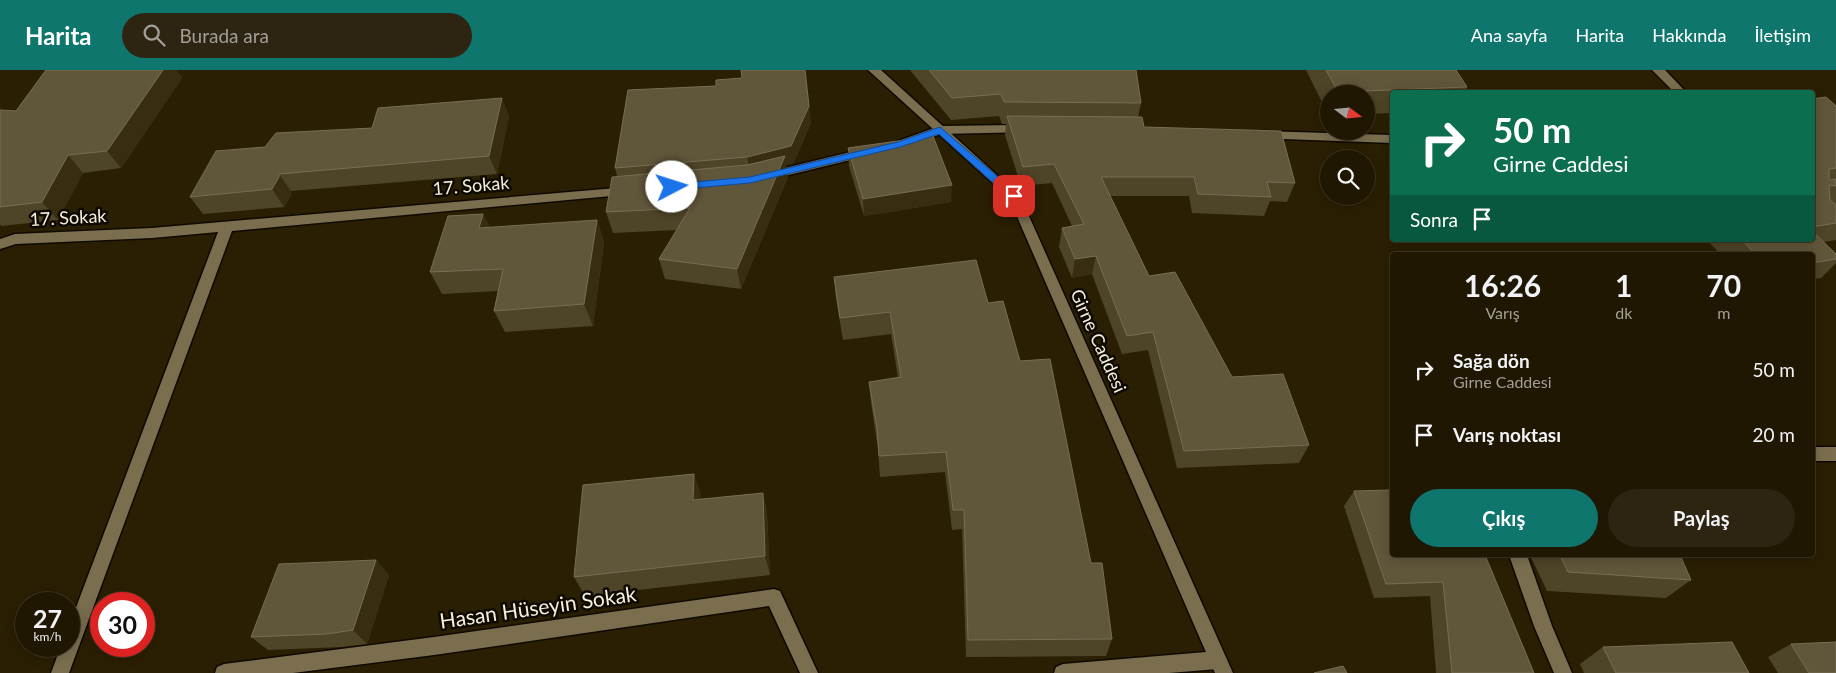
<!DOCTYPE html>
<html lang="tr">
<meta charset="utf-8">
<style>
body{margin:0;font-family:Lato,sans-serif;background:#2d2411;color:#f1f3f6;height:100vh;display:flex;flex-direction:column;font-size:19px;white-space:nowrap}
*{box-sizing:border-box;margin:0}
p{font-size:16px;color:#a29f99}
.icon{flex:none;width:28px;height:28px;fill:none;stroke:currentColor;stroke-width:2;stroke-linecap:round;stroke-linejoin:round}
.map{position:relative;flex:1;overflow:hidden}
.panel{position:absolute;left:1390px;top:182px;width:425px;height:305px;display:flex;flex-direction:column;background:#201702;border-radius:5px;box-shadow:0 2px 12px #0003,0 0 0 1px #3d3624}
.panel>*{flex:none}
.hud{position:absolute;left:1390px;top:20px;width:425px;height:152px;border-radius:5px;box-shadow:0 2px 12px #0003,0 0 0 1px #3d3624;background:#0b6e4f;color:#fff;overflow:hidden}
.needle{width:32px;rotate:106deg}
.controls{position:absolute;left:1320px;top:15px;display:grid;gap:10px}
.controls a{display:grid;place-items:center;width:55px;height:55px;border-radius:50%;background:#201702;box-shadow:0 2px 12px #0003,0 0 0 1px #3d3624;font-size:25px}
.speed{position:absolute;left:15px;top:522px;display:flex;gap:10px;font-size:25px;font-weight:700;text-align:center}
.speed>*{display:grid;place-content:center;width:65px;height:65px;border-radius:50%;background:#201702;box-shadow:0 2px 12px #0003,0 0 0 1px #3d3624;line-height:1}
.speed small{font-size:12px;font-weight:400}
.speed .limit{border:8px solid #d22;background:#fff;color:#111}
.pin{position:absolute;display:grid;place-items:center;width:42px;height:42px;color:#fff;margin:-21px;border-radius:10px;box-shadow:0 2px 8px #0006}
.me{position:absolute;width:55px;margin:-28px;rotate:85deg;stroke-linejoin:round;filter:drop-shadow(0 0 4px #0008)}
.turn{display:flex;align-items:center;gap:18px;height:105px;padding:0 20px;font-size:22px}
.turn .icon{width:65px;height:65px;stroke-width:2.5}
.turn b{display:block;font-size:35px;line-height:42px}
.then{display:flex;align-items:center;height:48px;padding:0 20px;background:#0003;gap:10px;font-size:19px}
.eta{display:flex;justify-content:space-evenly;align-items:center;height:85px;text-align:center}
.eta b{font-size:30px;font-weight:700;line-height:35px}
.cta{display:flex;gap:10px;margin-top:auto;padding:10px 20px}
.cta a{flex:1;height:58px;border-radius:30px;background:#0f766e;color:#fff;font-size:20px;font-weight:700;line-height:58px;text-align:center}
.cta a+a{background:#2d2411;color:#f1f3f6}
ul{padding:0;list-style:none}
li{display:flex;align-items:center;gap:15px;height:65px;padding:0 20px}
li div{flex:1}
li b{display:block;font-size:19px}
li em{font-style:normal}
header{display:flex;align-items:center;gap:30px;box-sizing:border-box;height:70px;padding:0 25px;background:#0f766e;color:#fff}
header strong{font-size:24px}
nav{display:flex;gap:28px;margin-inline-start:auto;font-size:18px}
.search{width:350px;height:45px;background:#2d2411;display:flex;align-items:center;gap:12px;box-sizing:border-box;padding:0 18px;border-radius:28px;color:#a29f99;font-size:19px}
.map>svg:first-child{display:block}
</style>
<header>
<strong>Harita</strong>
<div class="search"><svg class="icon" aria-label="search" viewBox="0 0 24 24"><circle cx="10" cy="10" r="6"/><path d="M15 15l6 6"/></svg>Burada ara</div>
<nav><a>Ana sayfa</a><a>Harita</a><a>Hakkında</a><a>İletişim</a></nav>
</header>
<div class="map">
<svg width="1836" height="603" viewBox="0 0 1836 603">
<rect width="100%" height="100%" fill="#2a1f02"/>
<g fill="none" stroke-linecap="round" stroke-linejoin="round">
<defs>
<g id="street">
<path d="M 1652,0 L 1665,0 L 1686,22 L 1674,22 Z"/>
<path d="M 1026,55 L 1032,59 L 1030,62 L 941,64 L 899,79 L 893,75 L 895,72 L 940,56 Z"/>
<path d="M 1262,61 L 1392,65 L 1392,73 L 1258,68 L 1256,65 L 1258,62 Z"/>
<path d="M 867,78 L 871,79 L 873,82 L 871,85 L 768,110 L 762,106 L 768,102 Z"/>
<path d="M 628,117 L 633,118 L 634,121 L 633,124 L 232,161 L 69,603 L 51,603 L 61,576 L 69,576 L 69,556 L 218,162 L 152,168 L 16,174 L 0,179 L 0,169 L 15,164 L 152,158 Z"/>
<rect x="1812" y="377" width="24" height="14"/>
<path d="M 1509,485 L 1527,485 L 1552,556 L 1572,603 L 1554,603 L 1534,556 Z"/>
<path d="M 774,519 L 780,521 L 818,603 L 800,603 L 769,536 L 434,585 L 293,603 L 215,603 L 217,597 L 224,594 L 434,567 Z"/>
<path d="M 1218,581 L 1224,584 L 1227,590 L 1224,596 L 1218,599 L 1169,603 L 1054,603 L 1056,597 L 1063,594 Z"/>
</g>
<path id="secondary" d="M 868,0 L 881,0 L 1020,126 L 1233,603 L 1215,603 L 1009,128 Z"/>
</defs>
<use href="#street" stroke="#100900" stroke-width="3"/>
<use href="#secondary" stroke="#100900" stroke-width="3"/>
<use href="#street" fill="#7a6e4f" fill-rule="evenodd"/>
<use href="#secondary" fill="#7a6e4f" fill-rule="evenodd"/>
</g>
<g fill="#4e4427">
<path d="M 46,0 L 176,0 L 182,8 L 121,98 L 83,103 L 58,150 L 1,156 L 0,154 L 0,40 L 16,41 Z"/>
<path d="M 910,0 L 1136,0 L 1141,33 L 1138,47 L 1144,57 L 1295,113 L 1287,132 L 1270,131 L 1264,146 L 1192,143 L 1189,126 L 1110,126 L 1149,206 L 1232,307 L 1309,375 L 1299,393 L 1177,398 L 1148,280 L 1122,284 L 1092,204 L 1072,208 L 1059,177 L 1062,158 L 1072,156 L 1052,113 L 1021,116 L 1005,65 L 1006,54 L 1002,54 L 999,46 L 951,50 Z"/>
<path d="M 1306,0 L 1456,0 L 1467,17 L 1464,22 L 1392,22 L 1392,43 L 1366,44 L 1366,24 L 1329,24 L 1329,46 Z"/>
<path d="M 1812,29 L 1836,36 L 1836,170 L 1824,172 L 1836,184 L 1836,193 L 1821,208 L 1812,209 L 1812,185 L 1721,185 L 1707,170 L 1812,170 Z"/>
<path d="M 509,46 L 497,104 L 291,121 L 291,125 L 284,137 L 203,144 L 190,127 L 265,77 Z"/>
<path d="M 811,53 L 793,94 L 786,95 L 788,107 L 741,219 L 665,209 L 659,189 L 677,160 L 613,163 L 606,142 L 617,106 L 615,98 Z"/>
<path d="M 848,78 L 951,132 L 864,146 L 849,96 Z"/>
<path d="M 483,144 L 490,158 L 597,150 L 604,172 L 593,256 L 505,262 L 494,241 L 498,221 L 442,224 L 430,202 Z"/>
<path d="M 834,207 L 988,233 L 1020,291 L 1091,493 L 1112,569 L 1106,586 L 966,587 L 962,459 L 952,460 L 945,402 L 880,407 L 878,379 L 871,333 L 869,312 L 898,308 L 891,264 L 843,270 L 836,229 Z"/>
<path d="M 1354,421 L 1485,485 L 1534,603 L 1436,603 L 1430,526 L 1374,528 L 1344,436 Z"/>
<path d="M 763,423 L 767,443 L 770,505 L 585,526 L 574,507 L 701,424 L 700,429 Z"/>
<path d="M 1530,485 L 1680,485 L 1691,510 L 1666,528 L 1547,521 Z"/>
<path d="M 376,490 L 389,505 L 367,574 L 342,577 L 268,580 L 251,567 Z"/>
<path d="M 1791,574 L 1836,603 L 1778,603 L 1768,587 Z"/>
<path d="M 1603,577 L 1749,603 L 1584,603 L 1580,594 Z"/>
</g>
<g fill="#382d10">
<path d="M 163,0 L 176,0 L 182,8 L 121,98 L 107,81 Z"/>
<path d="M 806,0 L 811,53 L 793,94 L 786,95 L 788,107 L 741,219 L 737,199 L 750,104 L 747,87 Z"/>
<path d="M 502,28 L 509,46 L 497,104 L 489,86 Z"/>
<path d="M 68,85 L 83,103 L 58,150 L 42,132 Z"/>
<path d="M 279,104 L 291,121 L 291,125 L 284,137 L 272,119 Z"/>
<path d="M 952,115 L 951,132 L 864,146 L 863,129 Z"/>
<path d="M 483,144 L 494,166 L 479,158 Z"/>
<path d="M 597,150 L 604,172 L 593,256 L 584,234 Z"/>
<path d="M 1096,186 L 1092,204 L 1072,208 L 1075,189 Z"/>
<path d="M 694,404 L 701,424 L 700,450 L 693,430 Z"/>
<path d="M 763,423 L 767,443 L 770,505 L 765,486 Z"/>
<path d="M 376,490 L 389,505 L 367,574 L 353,560 Z"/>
</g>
<g fill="#60563a" stroke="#776e54">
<path d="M 46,0 L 163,0 L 107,81 L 68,85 L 42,132 L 0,137 L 0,40 L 16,41 Z"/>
<path d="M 741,0 L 805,0 L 809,36 L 791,76 L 747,87 L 615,98 L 628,20 L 716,16 L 716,10 L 742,8 Z"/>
<path d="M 929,0 L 1136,0 L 1141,33 L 1004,32 L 1001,24 L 952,28 Z"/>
<path d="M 1326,0 L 1456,0 L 1467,17 L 1338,22 Z"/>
<path d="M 1826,27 L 1836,36 L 1836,98 L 1829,99 L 1829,108 L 1831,110 L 1836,109 L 1836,116 L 1829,115 L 1830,130 L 1836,135 L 1836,153 L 1812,157 L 1812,29 Z"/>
<path d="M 502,28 L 489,86 L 279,104 L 279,107 L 272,119 L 190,127 L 216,81 L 265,77 L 276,63 L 372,58 L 378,38 Z"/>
<path d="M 1007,46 L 1142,47 L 1144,57 L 1281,61 L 1295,113 L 1267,112 L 1271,127 L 1198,124 L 1194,107 L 1101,107 L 1149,206 L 1175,202 L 1232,307 L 1283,304 L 1309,375 L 1184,381 L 1153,262 L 1127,266 L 1096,186 L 1075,189 L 1062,158 L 1084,154 L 1054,94 L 1023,97 Z"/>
<path d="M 933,66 L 952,115 L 863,129 L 848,78 Z"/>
<path d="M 785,86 L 737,199 L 659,189 L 690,138 L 606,142 L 612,107 L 747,95 Z"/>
<path d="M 483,144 L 479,158 L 597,150 L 584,234 L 494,241 L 503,199 L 430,202 L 448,146 Z"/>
<path d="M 1812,161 L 1836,184 L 1836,189 L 1812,193 L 1812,185 L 1756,185 L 1742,170 L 1812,170 Z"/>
<path d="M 976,190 L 988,233 L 1003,231 L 1020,291 L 1050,289 L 1091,493 L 1102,493 L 1112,569 L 968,570 L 964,440 L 953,440 L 946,382 L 879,386 L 877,358 L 869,312 L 901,307 L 890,242 L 840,248 L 834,207 Z"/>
<path d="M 694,404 L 693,430 L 763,423 L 765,486 L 574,507 L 583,415 Z"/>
<path d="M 1392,420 L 1392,485 L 1485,485 L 1534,603 L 1452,603 L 1443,512 L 1386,514 L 1354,421 Z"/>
<path d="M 1560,485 L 1680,485 L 1691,510 L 1568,502 Z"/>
<path d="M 376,490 L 353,560 L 327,564 L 251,567 L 279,494 Z"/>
<path d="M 1732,572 L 1749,603 L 1616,603 L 1603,577 Z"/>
<path d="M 1836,572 L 1836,603 L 1809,603 L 1791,574 Z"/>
<path d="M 1343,596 L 1347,603 L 1314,603 Z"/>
</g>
<path fill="#1a73e8" stroke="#114b97" d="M 940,57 L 1018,124 L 1018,129 L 1011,129 L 939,64 L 900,77 L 750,113 L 672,120 L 668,117 L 672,114 L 750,107 L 898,72 Z"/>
<g text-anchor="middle" stroke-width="5" stroke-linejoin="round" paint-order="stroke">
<g font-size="18" fill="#f5efde" stroke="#0e0a02">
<text transform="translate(471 116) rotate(-5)" y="6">17. Sokak</text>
<text transform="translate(68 148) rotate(-3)" y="6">17. Sokak</text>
<text transform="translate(1098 271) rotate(66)" y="6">Girne Caddesi</text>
</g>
<g font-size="21" fill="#f5efde" stroke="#0e0a02">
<text transform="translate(538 538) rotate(-8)" y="7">Hasan Hüseyin Sokak</text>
</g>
</g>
</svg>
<div class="controls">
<a><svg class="needle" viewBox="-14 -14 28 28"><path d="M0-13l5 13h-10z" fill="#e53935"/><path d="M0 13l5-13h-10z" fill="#a29f99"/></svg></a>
<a><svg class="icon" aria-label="search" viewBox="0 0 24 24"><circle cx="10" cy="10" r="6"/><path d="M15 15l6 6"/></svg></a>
</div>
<div class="speed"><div>27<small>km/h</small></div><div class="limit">30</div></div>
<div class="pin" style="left:1014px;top:126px;background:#d93025"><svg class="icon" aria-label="arrive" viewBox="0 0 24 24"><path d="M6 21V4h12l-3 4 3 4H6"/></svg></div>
<svg class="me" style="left:672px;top:117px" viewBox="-20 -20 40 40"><circle r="19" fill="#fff"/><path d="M0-13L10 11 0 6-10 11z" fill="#1a73e8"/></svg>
<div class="hud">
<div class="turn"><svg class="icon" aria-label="right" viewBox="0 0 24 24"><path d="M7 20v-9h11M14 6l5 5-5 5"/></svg><div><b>50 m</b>Girne Caddesi</div></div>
<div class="then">Sonra<svg class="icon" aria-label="arrive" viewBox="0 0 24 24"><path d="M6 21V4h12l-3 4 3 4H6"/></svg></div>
</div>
<section class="panel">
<div class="eta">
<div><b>16:26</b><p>Varış</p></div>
<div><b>1</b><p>dk</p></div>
<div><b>70</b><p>m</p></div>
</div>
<ul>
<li><svg class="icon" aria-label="right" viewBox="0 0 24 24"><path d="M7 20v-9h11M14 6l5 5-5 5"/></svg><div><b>Sağa dön</b><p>Girne Caddesi</p></div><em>50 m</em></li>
<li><svg class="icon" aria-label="arrive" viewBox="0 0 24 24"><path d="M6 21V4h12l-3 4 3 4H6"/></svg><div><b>Varış noktası</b></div><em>20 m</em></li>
</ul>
<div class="cta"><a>Çıkış</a><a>Paylaş</a></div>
</section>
</div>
